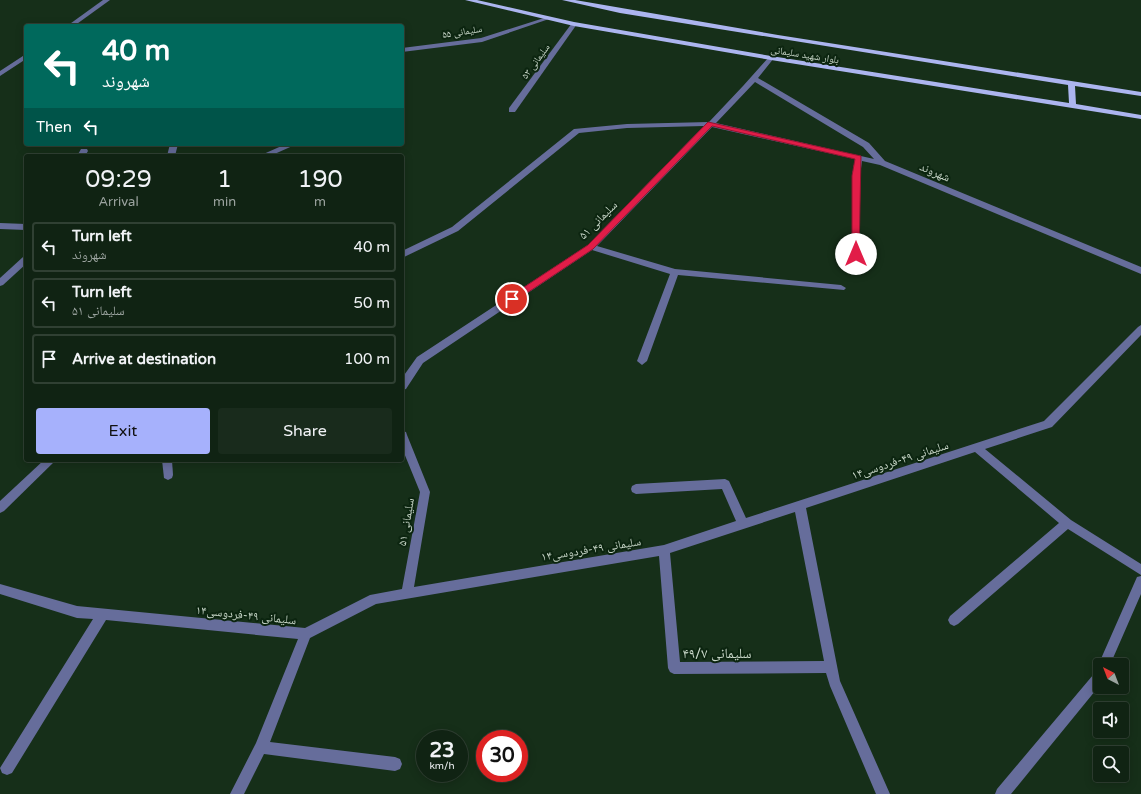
<!DOCTYPE html>
<meta charset="utf-8">
<style>
body{margin:0;font-family:"Varela Round","Noto Naskh Arabic",sans-serif;background:#192b1c;color:#f1f3f6;height:100vh;display:flex;flex-direction:column;font-size:15px;white-space:nowrap}
*{box-sizing:border-box;margin:0}
p{font-size:13px;color:#9ca4a0}
.icon{flex:none;width:22px;height:22px;fill:none;stroke:currentColor;stroke-width:2;stroke-linecap:round;stroke-linejoin:round}
.map{position:relative;flex:1;overflow:hidden}
.drawer{position:absolute;left:24px;top:154px;width:380px;height:308px;display:flex;flex-direction:column;background:#102313;border-radius:4px;box-shadow:0 2px 10px #0003,0 0 0 1px #304033}
.drawer>*{flex:none}
.hud{position:absolute;left:24px;top:24px;width:380px;height:122px;border-radius:4px;box-shadow:0 2px 10px #0003,0 0 0 1px #304033;background:#00695c;color:#fff;overflow:hidden}
.needle{width:26px;rotate:318deg}
.controls{position:absolute;left:1093px;top:658px;display:grid;gap:8px}
.controls a{display:grid;place-items:center;width:36px;height:36px;border-radius:4px;background:#102313;box-shadow:0 2px 10px #0003,0 0 0 1px #304033;font-size:20px}
.speed{position:absolute;left:416px;top:730px;display:flex;gap:8px;font-size:20px;font-weight:700;text-align:center}
.speed>*{display:grid;place-content:center;width:52px;height:52px;border-radius:50%;background:#102313;box-shadow:0 2px 10px #0003,0 0 0 1px #304033;line-height:1}
.speed small{font-size:10px;font-weight:400}
.speed .limit{border:6px solid #d22;background:#fff;color:#111}
.pin{position:absolute;display:grid;place-items:center;width:34px;height:34px;color:#fff;margin:-17px;border:2px solid #fff;border-radius:50%;box-shadow:0 1px 4px #0007}
.me{position:absolute;width:44px;margin:-22px;rotate:0deg;stroke-linejoin:round;filter:drop-shadow(0 0 3px #0008)}
.turn{display:flex;align-items:center;gap:14px;height:84px;padding:0 12px;font-size:18px}
.turn .icon{width:52px;height:52px;stroke-width:2.5}
.turn b{display:block;font-size:28px;line-height:34px}
.then{display:flex;align-items:center;height:38px;padding:0 12px;background:#0003;gap:8px;font-size:15px}
.eta{display:flex;justify-content:space-evenly;align-items:center;height:68px;text-align:center}
.eta b{font-size:24px;font-weight:600;line-height:28px}
.cta{display:flex;gap:8px;margin-top:auto;padding:8px 12px}
.cta a{flex:1;height:46px;border-radius:4px;background:#a6b1fc;color:#111;font-size:16px;font-weight:600;line-height:46px;text-align:center}
.cta a+a{background:#192b1c;color:#f1f3f6}
ul{padding:0;list-style:none}
li{display:flex;align-items:center;gap:12px;height:50px;margin:0 8px 6px;padding:0 4px;border:2px solid #304033;border-radius:4px}
li div{flex:1}
li b{display:block;font-size:15px}
li em{font-style:normal}
.map>svg:first-child{display:block}
</style>
<div class="map">
<svg width="1141" height="794" viewBox="0 0 1141 794">
<rect width="100%" height="100%" fill="#162f19"/>
<g fill="none" stroke-linecap="round" stroke-linejoin="round">
<g fill="#666d9b" fill-rule="evenodd">
<path d="M 103,0 L 110,0 L 74,26 L 67,26 Z"/>
<path d="M 544,18 L 549,19 L 482,42 L 402,52 L 402,48 L 481,38 Z"/>
<path d="M 572,23 L 577,24 L 515,112 L 509,112 L 509,108 Z"/>
<path d="M 26,54 L 26,59 L 0,76 L 0,71 Z"/>
<path d="M 771,56 L 774,58 L 758,78 L 869,143 L 885,161 L 1141,267 L 1141,274 L 880,165 L 862,161 L 860,176 L 860,254 L 856,257 L 853,256 L 852,254 L 852,176 L 855,159 L 712,127 L 597,246 L 675,269 L 841,285 L 846,288 L 844,290 L 678,275 L 647,361 L 642,365 L 637,361 L 670,274 L 592,250 L 423,363 L 406,389 L 402,390 L 402,378 L 417,357 L 588,245 L 704,126 L 627,128 L 579,133 L 458,231 L 402,258 L 402,251 L 452,227 L 574,129 L 627,124 L 709,122 L 743,86 L 769,57 ZM 755,82 L 863,147 L 874,159 L 716,123 Z"/>
<path d="M 170,144 L 178,144 L 175,156 L 167,156 Z"/>
<path d="M 286,144 L 297,144 L 270,156 L 259,156 Z"/>
<path d="M 81,149 L 87,149 L 88,151 L 85,156 L 77,156 Z"/>
<path d="M 0,223 L 26,224 L 26,230 L 0,229 Z"/>
<path d="M 26,256 L 26,264 L 3,285 L 0,286 L 0,278 L 23,257 Z"/>
<path d="M 1141,325 L 1141,335 L 1052,427 L 985,449 L 1071,520 L 1141,564 L 1141,575 L 1068,529 L 958,624 L 954,626 L 950,624 L 948,620 L 950,616 L 1059,523 L 975,452 L 806,508 L 840,681 L 890,794 L 876,794 L 830,686 L 826,673 L 674,674 L 670,672 L 668,668 L 659,556 L 376,604 L 310,638 L 270,742 L 395,757 L 400,759 L 402,764 L 400,769 L 395,771 L 264,754 L 244,794 L 230,794 L 256,743 L 298,639 L 106,620 L 12,773 L 7,775 L 2,773 L 0,768 L 93,619 L 77,618 L 0,594 L 0,584 L 77,606 L 305,628 L 370,595 L 402,589 L 420,492 L 402,448 L 402,431 L 406,432 L 407,435 L 430,492 L 414,587 L 664,545 L 736,521 L 722,489 L 636,494 L 632,492 L 631,489 L 632,486 L 636,484 L 725,479 L 729,481 L 746,518 L 1044,421 L 1138,327 ZM 795,512 L 824,661 L 680,662 L 670,553 Z"/>
<path d="M 44,460 L 56,460 L 4,511 L 0,513 L 0,501 Z"/>
<path d="M 162,460 L 172,460 L 173,475 L 172,478 L 168,480 L 164,478 Z"/>
<path d="M 1141,576 L 1141,594 L 1110,665 L 1100,665 L 1100,685 L 1011,794 L 995,794 L 997,789 L 1093,675 L 1096,669 L 1099,667 L 1100,661 L 1137,577 Z"/>
</g>
<path fill="#acb5ef" fill-rule="evenodd" d="M 465,0 L 477,0 L 574,22 L 771,56 L 1069,103 L 1068,85 L 620,13 L 562,0 L 575,0 L 778,35 L 1141,92 L 1141,96 L 1075,86 L 1076,104 L 1141,115 L 1141,119 L 771,60 L 574,26 Z"/>
</g>
<path fill="#e11d48" stroke="#92132f" d="M 708,122 L 861,156 L 859,256 L 856,257 L 852,254 L 852,176 L 855,159 L 712,126 L 593,249 L 515,301 L 509,301 L 509,297 L 588,245 Z"/>
<g text-anchor="middle" stroke-width="4" stroke-linejoin="round" paint-order="stroke">
<g font-size="10" fill="#c8d6c8" stroke="#0c2510">
<text transform="translate(462 31) rotate(-9)" y="4">سلیمانی ۵۵</text>
<text transform="translate(805 54) rotate(9)" y="4">بلوار شهید سلیمانی</text>
<text transform="translate(535 61) rotate(-54)" y="4">سلیمانی ۵۳</text>
</g>
<g font-size="12" fill="#c8d6c8" stroke="#0c2510">
<text transform="translate(935 172) rotate(23)" y="4">شهروند</text>
<text transform="translate(598 220) rotate(-45)" y="4">سلیمانی ۵۱</text>
<text transform="translate(900 460) rotate(-18)" y="4">سلیمانی ۴۹-فردوسی۱۴</text>
<text transform="translate(406 522) rotate(-80)" y="4">سلیمانی ۵۱</text>
<text transform="translate(591 549) rotate(-9)" y="4">سلیمانی ۴۹-فردوسی۱۴</text>
<text transform="translate(246 615) rotate(6)" y="4">سلیمانی ۴۹-فردوسی۱۴</text>
</g>
<g font-size="14" fill="#c8d6c8" stroke="#0c2510">
<text x="717" y="658">سلیمانی ۴۹/۷</text>
</g>
</g>
</svg>
<div class="controls">
<a><svg class="needle" viewBox="-14 -14 28 28"><path d="M0-13l5 13h-10z" fill="#e53935"/><path d="M0 13l5-13h-10z" fill="#9ca4a0"/></svg></a>
<a><svg class="icon" aria-label="sound" viewBox="0 0 24 24"><path d="M4 9h4l5-4v14l-5-4H4zM17 9q2 3 0 6"/></svg></a>
<a><svg class="icon" aria-label="search" viewBox="0 0 24 24"><circle cx="10" cy="10" r="6"/><path d="M15 15l6 6"/></svg></a>
</div>
<div class="speed"><div>23<small>km/h</small></div><div class="limit">30</div></div>
<div class="pin" style="left:512px;top:299px;background:#d93025"><svg class="icon" aria-label="arrive" viewBox="0 0 24 24"><path d="M6 21V4h12l-3 4 3 4H6"/></svg></div>
<svg class="me" style="left:856px;top:254px" viewBox="-20 -20 40 40"><circle r="19" fill="#fff"/><path d="M0-13L10 11 0 6-10 11z" fill="#e11d48"/></svg>
<div class="hud">
<div class="turn"><svg class="icon" aria-label="left" viewBox="0 0 24 24"><path d="M17 20v-9H6M10 6l-5 5 5 5"/></svg><div><b>40 m</b>شهروند</div></div>
<div class="then">Then<svg class="icon" aria-label="left" viewBox="0 0 24 24"><path d="M17 20v-9H6M10 6l-5 5 5 5"/></svg></div>
</div>
<section class="drawer">
<div class="eta">
<div><b>09:29</b><p>Arrival</p></div>
<div><b>1</b><p>min</p></div>
<div><b>190</b><p>m</p></div>
</div>
<ul>
<li><svg class="icon" aria-label="left" viewBox="0 0 24 24"><path d="M17 20v-9H6M10 6l-5 5 5 5"/></svg><div><b>Turn left</b><p>شهروند</p></div><em>40 m</em></li>
<li><svg class="icon" aria-label="left" viewBox="0 0 24 24"><path d="M17 20v-9H6M10 6l-5 5 5 5"/></svg><div><b>Turn left</b><p>سلیمانی ۵۱</p></div><em>50 m</em></li>
<li><svg class="icon" aria-label="arrive" viewBox="0 0 24 24"><path d="M6 21V4h12l-3 4 3 4H6"/></svg><div><b>Arrive at destination</b></div><em>100 m</em></li>
</ul>
<div class="cta"><a>Exit</a><a>Share</a></div>
</section>
</div>
